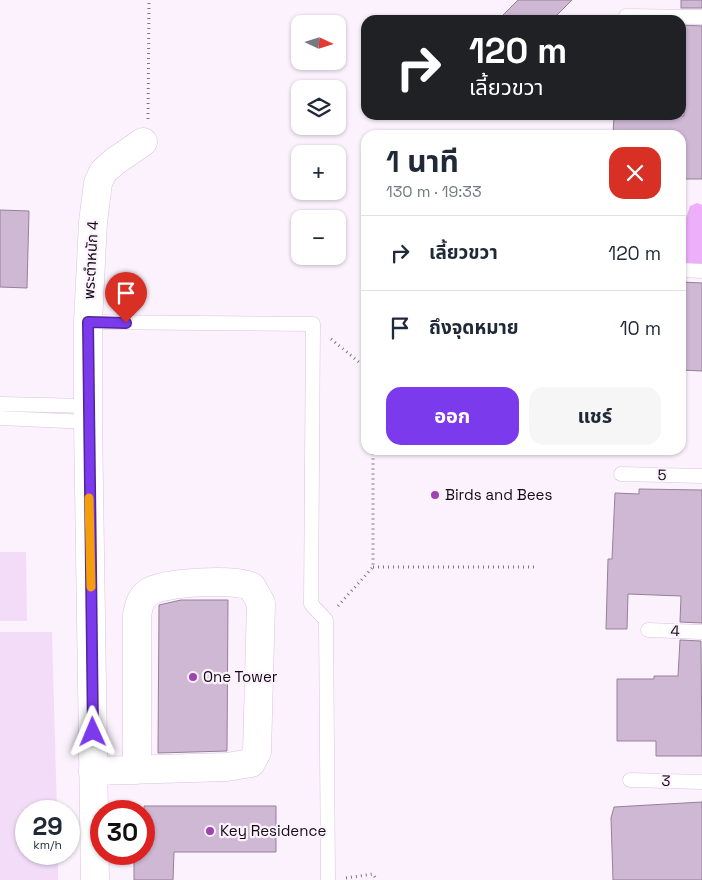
<!DOCTYPE html>
<html lang="th">
<meta charset="utf-8">
<style>
body{margin:0;font-family:"Space Grotesk","Noto Sans Thai",sans-serif;background:#f6f6f7;color:#1f2937;height:100vh;display:flex;flex-direction:column;font-size:19px;white-space:nowrap}
*{box-sizing:border-box;margin:0}
p{font-size:16px;color:#747a83}
.icon{flex:none;width:28px;height:28px;fill:none;stroke:currentColor;stroke-width:2;stroke-linecap:round;stroke-linejoin:round}
.map{position:relative;flex:1;overflow:hidden}
.panel{position:absolute;left:361px;top:130px;width:325px;height:325px;display:flex;flex-direction:column;background:#fff;border-radius:15px;box-shadow:0 1px 4px #0004}
.panel>*{flex:none}
.hud{position:absolute;left:361px;top:15px;width:325px;height:105px;border-radius:15px;box-shadow:0 1px 4px #0004;background:#202124;color:#fff;overflow:hidden}
.needle{width:32px;rotate:94deg}
.tools{position:absolute;left:291px;top:15px;display:grid;gap:10px}
.tools a{display:grid;place-items:center;width:55px;height:55px;border-radius:10px;background:#fff;box-shadow:0 1px 4px #0004;font-size:25px}
.speed{position:absolute;left:15px;top:800px;display:flex;gap:10px;font-size:25px;font-weight:700;text-align:center}
.speed>*{display:grid;place-content:center;width:65px;height:65px;border-radius:50%;background:#fff;box-shadow:0 1px 4px #0004;line-height:1}
.speed small{font-size:12px;font-weight:400}
.speed .limit{border:8px solid #d22;background:#fff;color:#111}
.pin{position:absolute;display:grid;place-items:center;width:42px;height:42px;color:#fff;margin:-51px -21px;border-radius:50% 50% 50% 0;rotate:-45deg;box-shadow:0 0 5px #0007}
.pin .icon{rotate:45deg}
.me{position:absolute;width:55px;margin:-28px;rotate:359deg;stroke-linejoin:round;filter:drop-shadow(0 0 4px #0008)}
.turn{display:flex;align-items:center;gap:18px;height:105px;padding:0 25px;font-size:22px}
.turn .icon{width:65px;height:65px;stroke-width:2.5}
.turn b{display:block;font-size:35px;line-height:42px}
.round{display:grid;place-items:center;flex:none;width:52px;height:52px;border-radius:15px;background:#f6f6f7}
.summary{display:flex;align-items:center;justify-content:space-between;height:85px;padding:0 25px}
h1{font-size:30px;font-weight:700;line-height:38px}
.primary-button{display:flex;gap:10px;margin-top:auto;padding:10px 25px}
.primary-button a{flex:1;height:58px;border-radius:15px;background:#7c3aed;color:#fff;font-size:20px;font-weight:700;line-height:58px;text-align:center}
.primary-button a+a{background:#f6f6f7;color:#1f2937}
ul{padding:0;list-style:none}
li{display:flex;align-items:center;gap:15px;height:75px;padding:0 25px;border-top:1px solid #e0e1e3}
li div{flex:1}
li b{display:block;font-size:19px}
li em{font-style:normal}
.map>svg:first-child{display:block}
</style>
<div class="map">
<svg width="702" height="880" viewBox="0 0 702 880">
<rect width="100%" height="100%" fill="#fbf2fd"/>
<g fill="#f3dcf8">
<path d="M 0,552 L 26,552 L 27,621 L 0,621 Z"/>
<path d="M 0,632 L 52,632 L 57,811 L 26,811 L 26,854 L 58,854 L 58,880 L 0,880 Z"/>
</g>
<path fill="#edaffa" d="M 697,203 L 702,205 L 702,265 L 691,265 L 681,260 L 681,244 L 683,242 L 681,234 L 690,206 Z"/>
<g fill="#ceb8d3" stroke="#958099">
<path d="M 518,0 L 572,0 L 552,20 L 498,20 Z"/>
<rect x="681" y="0" width="21" height="8"/>
<path d="M 681,25 L 702,26 L 702,179 L 681,179 L 681,135 L 613,135 L 614,115 L 684,116 L 685,67 L 681,67 Z"/>
<path d="M 0,210 L 29,211 L 27,288 L 0,287 Z"/>
<path d="M 681,282 L 702,283 L 702,371 L 681,370 Z"/>
<path d="M 639,489 L 702,490 L 702,623 L 680,622 L 681,596 L 628,594 L 627,629 L 606,629 L 608,559 L 612,559 L 615,493 L 639,494 Z"/>
<path d="M 181,600 L 228,600 L 227,751 L 158,753 L 159,605 Z"/>
<path d="M 680,640 L 701,641 L 702,756 L 656,756 L 656,741 L 617,741 L 617,679 L 654,679 L 654,676 L 678,676 Z"/>
<path d="M 702,802 L 702,880 L 613,880 L 611,818 L 614,807 Z"/>
<path d="M 144,806 L 276,806 L 276,852 L 174,852 L 173,880 L 134,880 L 134,854 L 144,854 Z"/>
</g>
<g fill="none" stroke-linecap="round" stroke-linejoin="round">
<defs>
<g id="service">
<path d="M 626,16 L 702,17"/>
<path d="M 681,270 L 702,271"/>
<path d="M 88,322 L 313,324 L 311,604 L 326,620 L 328,880"/>
<path d="M 0,404 L 88,406"/>
<path d="M 0,418 L 88,422"/>
<path d="M 621,474 L 702,476"/>
<path d="M 648,630 L 702,632"/>
<path d="M 630,780 L 702,782"/>
</g>
<g id="minor">
<path d="M 93,771 L 227,767 L 251,763 L 257,752 L 261,603 L 252,587 C 236,578 164,582 149,592 C 140,598 139,606 137,615 L 137,770"/>
<path d="M 95,880 L 88,422 L 88,322 L 93,222 L 98,183 L 103,172 L 114,162 L 143,142"/>
</g>
</defs>
<use href="#service" stroke="#d9c2dd" stroke-width="15"/>
<use href="#minor" stroke="#d9c2dd" stroke-width="29"/>
<g stroke="#7e7680" stroke-width="3" stroke-dasharray="1 4" stroke-linecap="butt">
<path d="M 148,119 L 149,0"/>
<path d="M 331,339 L 366,368"/>
<path d="M 373,567 L 536,567"/>
<path d="M 338,606 L 373,567 L 373,450"/>
<path d="M 346,878 L 373,874 L 377,880"/>
</g>
<use href="#service" stroke="#fff" stroke-width="14"/>
<use href="#minor" stroke="#fff" stroke-width="28"/>
</g>
<g fill="none" stroke-linecap="round" stroke-linejoin="round">
<defs>
<path id="route" d="M 93,732 L 88,322 L 126,323"/>
</defs>
<use href="#route" stroke="#51269a" stroke-width="12"/>
<use href="#route" stroke="#7c3aed" stroke-width="9"/>
<path stroke="#f59e0b" stroke-width="9" d="M 89,498 L 91,587"/>
</g>
<g fill="#9e44b0" stroke="#fbf2fd" stroke-width="2">
<circle cx="435" cy="495" r="5"/>
<circle cx="193" cy="677" r="5"/>
<circle cx="210" cy="831" r="5"/>
</g>
<g text-anchor="middle" stroke-width="4.5" stroke-linejoin="round" paint-order="stroke">
<g font-size="15" fill="#120a13" stroke="#fbf2fd">
<text transform="translate(91 260) rotate(-87)" y="5">พระตำหนัก 4</text>
<text transform="translate(662 475) rotate(1)" y="5">5</text>
<text transform="translate(675 631) rotate(2)" y="5">4</text>
<text transform="translate(666 781) rotate(2)" y="5">3</text>
</g>
<g font-size="15" fill="#120a13" stroke="#fbf2fd" text-anchor="start">
<text x="445" y="500">Birds and Bees</text>
<text x="203" y="682">One Tower</text>
<text x="220" y="836">Key Residence</text>
</g>
</g>
</svg>
<div class="tools">
<a><svg class="needle" viewBox="-14 -14 28 28"><path d="M0-13l5 13h-10z" fill="#e53935"/><path d="M0 13l5-13h-10z" fill="#747a83"/></svg></a>
<a><svg class="icon" aria-label="layers" viewBox="0 0 24 24"><path d="M12 4l9 5-9 5-9-5zM3 14l9 5 9-5"/></svg></a>
<a>+</a>
<a>−</a>
</div>
<div class="speed"><div>29<small>km/h</small></div><div class="limit">30</div></div>
<div class="pin" style="left:126px;top:323px;background:#d93025"><svg class="icon" aria-label="arrive" viewBox="0 0 24 24"><path d="M6 21V4h12l-3 4 3 4H6"/></svg></div>
<svg class="me" style="left:93px;top:732px" viewBox="-20 -20 40 40"><path d="M0-17L14 15 0 8-14 15z" fill="#7c3aed" stroke="#fff" stroke-width="4"/></svg>
<div class="hud">
<div class="turn"><svg class="icon" aria-label="right" viewBox="0 0 24 24"><path d="M7 20v-9h11M14 6l5 5-5 5"/></svg><div><b>120 m</b>เลี้ยวขวา</div></div>
</div>
<section class="panel">
<div class="summary"><div><h1>1 นาที</h1><p>130 m · 19:33</p></div><a class="round" style="background:#d93025;color:#fff"><svg class="icon" aria-label="close" viewBox="0 0 24 24"><path d="M6 6l12 12M18 6L6 18"/></svg></a></div>
<ul>
<li><svg class="icon" aria-label="right" viewBox="0 0 24 24"><path d="M7 20v-9h11M14 6l5 5-5 5"/></svg><div><b>เลี้ยวขวา</b></div><em>120 m</em></li>
<li><svg class="icon" aria-label="arrive" viewBox="0 0 24 24"><path d="M6 21V4h12l-3 4 3 4H6"/></svg><div><b>ถึงจุดหมาย</b></div><em>10 m</em></li>
</ul>
<div class="primary-button"><a>ออก</a><a>แชร์</a></div>
</section>
</div>
